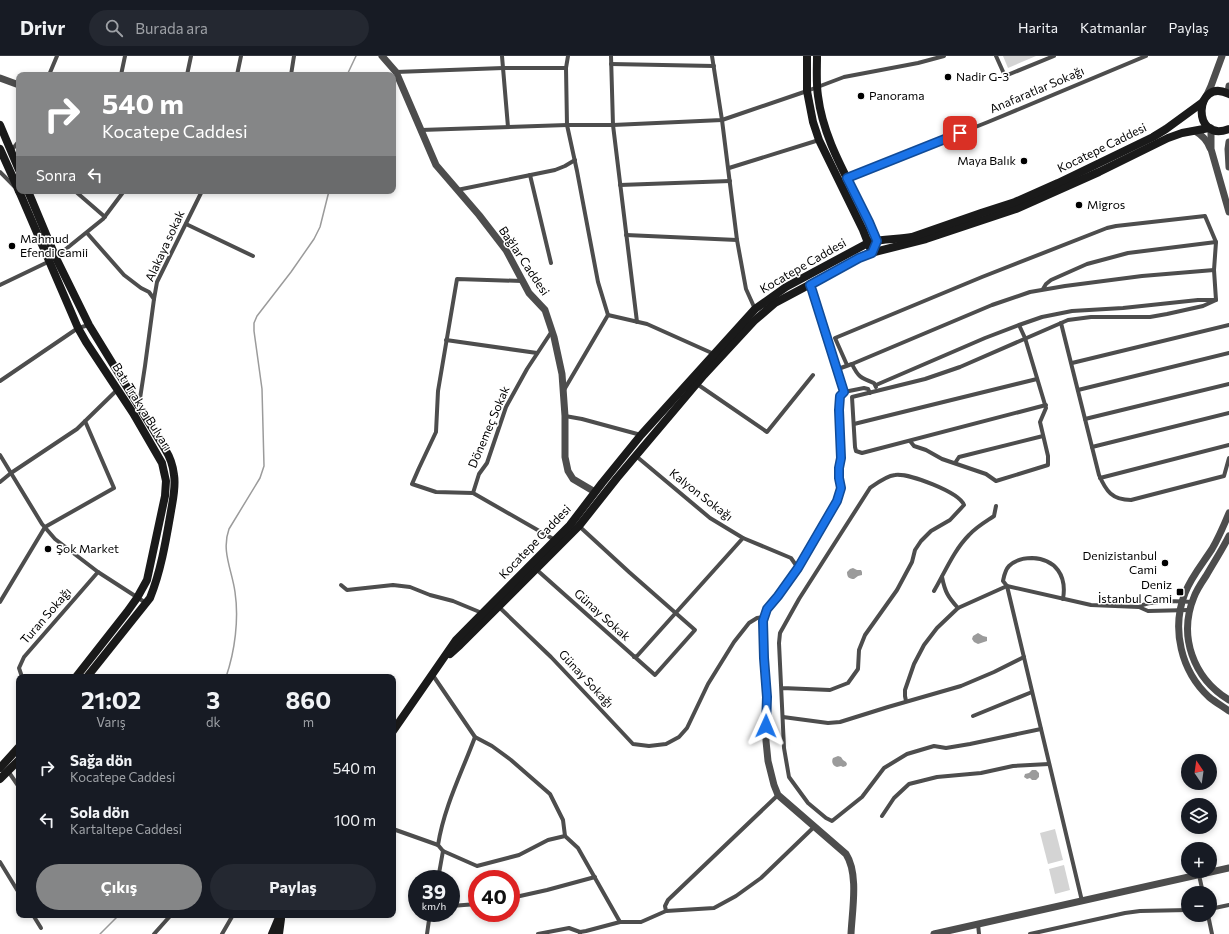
<!DOCTYPE html>
<html lang="tr">
<meta charset="utf-8">
<style>
body{margin:0;font-family:Commissioner,sans-serif;background:#242831;color:#f1f3f6;height:100vh;display:flex;flex-direction:column;font-size:15px;white-space:nowrap}
*{box-sizing:border-box;margin:0}
p{font-size:13px;color:#9ea1a6}
.icon{flex:none;width:22px;height:22px;fill:none;stroke:currentColor;stroke-width:2;stroke-linecap:round;stroke-linejoin:round}
.map{position:relative;flex:1;overflow:hidden}
.drawer{position:absolute;left:16px;top:618px;width:380px;height:244px;display:flex;flex-direction:column;background:#171b24;border-radius:8px;box-shadow:0 2px 6px #0003}
.drawer>*{flex:none}
.guide{position:absolute;left:16px;top:16px;width:380px;height:122px;border-radius:8px;box-shadow:0 2px 6px #0003;background:#858687;color:#fff;overflow:hidden}
.needle{width:26px;rotate:347deg}
.controls{position:absolute;left:1181px;top:698px;display:grid;gap:8px}
.controls a{display:grid;place-items:center;width:36px;height:36px;border-radius:50%;background:#171b24;box-shadow:0 2px 6px #0003;font-size:20px}
.speed{position:absolute;left:408px;top:814px;display:flex;gap:8px;font-size:20px;font-weight:700;text-align:center}
.speed>*{display:grid;place-content:center;width:52px;height:52px;border-radius:50%;background:#171b24;box-shadow:0 2px 6px #0003;line-height:1}
.speed small{font-size:10px;font-weight:400}
.speed .limit{border:6px solid #d22;background:#fff;color:#111}
.pin{position:absolute;display:grid;place-items:center;width:34px;height:34px;color:#fff;margin:-17px;border-radius:8px;box-shadow:0 2px 6px #0006}
.me{position:absolute;width:44px;margin:-22px;rotate:1deg;stroke-linejoin:round;filter:drop-shadow(0 0 3px #0008)}
.turn{display:flex;align-items:center;gap:14px;height:84px;padding:0 20px;font-size:18px}
.turn .icon{width:52px;height:52px;stroke-width:2.5}
.turn b{display:block;font-size:28px;line-height:34px}
.then{display:flex;align-items:center;height:38px;padding:0 20px;background:#0003;gap:8px;font-size:15px}
.eta{display:flex;justify-content:space-evenly;align-items:center;height:68px;text-align:center}
.eta b{font-size:24px;font-weight:700;line-height:28px}
.action{display:flex;gap:8px;margin-top:auto;padding:8px 20px}
.action a{flex:1;height:46px;border-radius:24px;background:#858687;color:#fff;font-size:16px;font-weight:700;line-height:46px;text-align:center}
.action a+a{background:#242831;color:#f1f3f6}
ul{padding:0;list-style:none}
li{display:flex;align-items:center;gap:12px;height:52px;padding:0 20px}
li div{flex:1}
li b{display:block;font-size:15px}
li em{font-style:normal}
header{display:flex;align-items:center;gap:24px;box-sizing:border-box;height:56px;padding:0 20px;background:#171b24;border-bottom:1px solid #363941}
header strong{font-size:19px}
nav{display:flex;gap:22px;margin-inline-start:auto;font-size:14px}
.search{width:280px;height:36px;background:#242831;display:flex;align-items:center;gap:10px;box-sizing:border-box;padding:0 14px;border-radius:22px;color:#9ea1a6;font-size:15px}
.map>svg:first-child{display:block}
</style>
<header>
<strong>Drivr</strong>
<div class="search"><svg class="icon" aria-label="search" viewBox="0 0 24 24"><circle cx="10" cy="10" r="6"/><path d="M15 15l6 6"/></svg>Burada ara</div>
<nav><a>Harita</a><a>Katmanlar</a><a>Paylaş</a></nav>
</header>
<div class="map">
<svg width="1229" height="878" viewBox="0 0 1229 878">
<rect width="100%" height="100%" fill="#fff"/>
<g fill="#d4d4d4">
<path d="M 1003,0 L 1036,0 L 1008,12 Z"/>
<path d="M 1055,773 L 1063,804 L 1048,808 L 1040,777 Z"/>
<path d="M 1064,809 L 1070,834 L 1055,838 L 1049,813 Z"/>
</g>
<g fill="#9b9b9b">
<path d="M 853,512 L 857,514 L 861,514 L 862,516 L 862,519 L 858,520 L 854,523 C 849,523 847,521 847,516 L 850,513 Z"/>
<path d="M 978,577 L 983,580 L 987,581 L 987,585 L 978,588 L 974,586 L 972,583 L 973,580 Z"/>
<path d="M 838,700 L 841,701 L 843,704 L 846,706 L 847,708 L 846,710 L 843,711 L 841,710 L 837,711 C 833,710 831,706 833,702 Z"/>
<path d="M 1032,714 L 1036,714 L 1039,717 L 1039,721 L 1036,724 L 1032,724 L 1030,722 L 1027,723 L 1024,721 L 1025,718 L 1029,717 Z"/>
</g>
<g fill="none" stroke-linecap="round" stroke-linejoin="round">
<g stroke="#9b9b9b" stroke-width="1.5">
<path d="M 347,19 L 356,0"/>
<path d="M 226,621 C 235,595 239,563 235,536 C 232,514 221,495 229,473 L 260,422 L 264,410 L 262,333 L 254,275 L 254,267 L 257,260 L 291,216 L 314,183 L 320,171 L 329,135"/>
<path d="M 100,878 L 119,859"/>
</g>
<g stroke="#4d4d4d" stroke-width="4">
<path d="M 502,0 L 508,71"/>
<path d="M 568,0 L 566,12 L 567,69 L 577,115 L 598,226 L 608,259"/>
<path d="M 611,0 L 613,69 L 637,266"/>
<path d="M 712,0 L 722,64 L 737,184 L 746,233 L 755,253"/>
<path d="M 996,0 L 1005,20 L 1054,0"/>
<path d="M 611,8 L 714,10"/>
<path d="M 396,16 L 503,12 L 566,12"/>
<path d="M 49,19 L 57,0"/>
<path d="M 121,19 L 125,0"/>
<path d="M 187,19 L 191,0"/>
<path d="M 237,19 L 241,0"/>
<path d="M 291,19 L 294,0"/>
<path d="M 421,74 L 567,69 L 613,69 L 722,64 L 807,35 L 844,21 L 918,7 L 944,0"/>
<path d="M 11,95 L 19,85"/>
<path d="M 729,112 L 819,84"/>
<path d="M 0,116 L 14,130"/>
<path d="M 530,119 L 551,207"/>
<path d="M 847,122 L 988,66 L 1146,0"/>
<path d="M 620,129 L 730,125"/>
<path d="M 457,134 L 555,114 L 565,110 L 575,104"/>
<path d="M 75,135 L 105,161"/>
<path d="M 186,168 L 253,200"/>
<path d="M 87,177 L 124,219 L 141,232 L 149,236 L 154,243"/>
<path d="M 626,179 L 737,184"/>
<path d="M 56,201 L 103,163 L 124,135"/>
<path d="M 522,225 L 457,223 L 438,335 L 436,376 L 419,412 L 412,428 L 436,436 L 473,437 L 555,484"/>
<path d="M 0,229 L 50,205"/>
<path d="M 1043,233 L 1046,228 L 1051,224 L 1087,208 L 1128,197 L 1216,186"/>
<path d="M 1061,267 L 1099,419 C 1106,435 1112,444 1131,444 L 1224,420 L 1229,402"/>
<path d="M 446,284 L 537,297"/>
<path d="M 1072,307 L 1229,269"/>
<path d="M 852,308 C 858,321 861,322 874,327 L 876,331"/>
<path d="M 847,309 L 835,282 L 982,221 L 1107,172 L 1116,170 L 1205,160 L 1216,186 L 1214,214 L 1216,244"/>
<path d="M 838,313 L 852,308 L 992,249 L 1030,236 L 1065,230 L 1142,220 L 1214,214"/>
<path d="M 0,325 L 78,272 L 89,269"/>
<path d="M 697,328 L 767,376 L 813,319"/>
<path d="M 876,329 L 985,282 L 1019,269 L 1042,261 L 1072,255 L 1123,252 L 1198,244 L 1214,244"/>
<path d="M 564,334 L 608,259 L 647,268 L 714,298"/>
<path d="M 1078,334 L 1229,297"/>
<path d="M 844,336 L 864,332 L 868,333 L 870,337"/>
<path d="M 139,349 L 145,310 L 154,243 L 157,226 L 202,135"/>
<path d="M 1046,349 L 862,397 L 856,395 L 855,391 L 852,341 L 925,323 L 960,311 L 1068,264 L 1091,261 L 1150,261 L 1167,258 L 1203,250 L 1216,244"/>
<path d="M 565,360 L 582,363 L 641,379"/>
<path d="M 1085,363 L 1229,328"/>
<path d="M 854,368 L 1037,323"/>
<path d="M 910,385 L 914,390 L 926,394 L 942,403 L 986,418 L 996,425 L 1048,409 L 1048,400 L 1040,366 L 1046,352 L 1025,282 L 1019,269"/>
<path d="M 1092,391 L 1229,357"/>
<path d="M 0,399 L 42,468 L 55,483 L 98,516 L 146,547"/>
<path d="M 636,400 L 710,462 L 743,482 L 791,502 L 798,512"/>
<path d="M 955,407 L 959,401 L 1043,380"/>
<path d="M 1100,422 L 1229,389"/>
<path d="M 0,426 L 11,417 L 77,373 L 117,334"/>
<path d="M 473,437 L 479,418 L 487,407 L 506,351 L 527,313 L 552,275"/>
<path d="M 537,514 L 655,619 L 695,574 L 629,516 L 579,470"/>
<path d="M 942,521 C 945,536 948,541 958,552"/>
<path d="M 341,529 L 347,534 L 393,529 L 410,531 L 430,539 L 453,545 L 482,557"/>
<path d="M 934,535 C 945,516 954,494 969,479 C 976,471 985,466 994,460 L 996,450"/>
<path d="M 1063,543 C 1067,520 1056,503 1032,502 C 1023,502 1015,504 1009,510 C 1005,514 1004,520 1003,525 L 1007,530 L 1082,845"/>
<path d="M 0,546 L 45,471 L 114,432 L 85,365"/>
<path d="M 499,551 L 551,601 L 603,656 L 633,688 L 649,690 L 666,688 L 679,681 L 687,672 L 708,628 L 734,586 L 749,567 L 757,562 L 764,561"/>
<path d="M 1139,551 C 1148,544 1181,545 1192,546"/>
<path d="M 634,601 L 637,600 L 743,482"/>
<path d="M 432,618 L 475,681 L 492,690 L 511,704 L 550,738 L 563,764 L 565,780"/>
<path d="M 22,621 L 19,612 L 24,601 L 98,516"/>
<path d="M 782,632 L 830,634 L 848,627 L 858,613 L 859,594 L 865,579 L 897,534 L 912,506 L 915,494 L 921,485 L 931,475 L 950,464 L 964,449 C 959,436 909,417 895,419 C 886,420 877,427 870,432 L 799,543 L 780,577 L 779,587 L 784,692 L 789,721 L 808,747 L 826,762 L 832,765 L 862,741 L 884,712 L 907,698 L 934,690 L 946,692 L 970,688 L 1041,673"/>
<path d="M 906,645 L 905,640 L 905,634 L 914,608 L 924,589 L 937,572 L 958,552 L 1007,530 L 1091,549 L 1139,551 L 1148,555 L 1189,554"/>
<path d="M 973,660 L 1032,636"/>
<path d="M 783,661 L 828,667 L 840,666 L 888,651 L 961,630 L 994,616 L 1024,601"/>
<path d="M 8,715 L 19,731"/>
<path d="M 882,760 L 894,742 L 909,728 L 937,721 L 981,717 L 1013,710 L 1049,708"/>
<path d="M 393,773 L 438,789 L 443,795 L 477,810 L 519,799 L 548,784 L 565,780 L 578,792 L 620,866"/>
<path d="M 438,789 C 444,751 462,716 475,681"/>
<path d="M 0,806 L 19,837"/>
<path d="M 1199,819 L 1203,837"/>
<path d="M 438,823 L 443,795"/>
<path d="M 511,842 L 547,834 L 595,821"/>
<path d="M 451,850 L 477,848"/>
<path d="M 1210,853 L 1229,849"/>
<path d="M 666,855 L 665,850 L 668,844 L 778,739"/>
<path d="M 33,859 L 41,872"/>
<path d="M 1208,859 L 1212,878"/>
<path d="M 978,868 L 979,878"/>
<path d="M 154,878 L 171,859"/>
<path d="M 222,878 L 233,859"/>
<path d="M 427,878 L 430,857"/>
<path d="M 538,878 L 569,872 L 580,876"/>
<path d="M 580,878 L 580,876 L 586,875 L 620,866 L 641,866 L 666,855 L 714,852 L 736,840 L 761,822 L 814,771"/>
<path d="M 1030,878 L 1125,857 L 1140,855 L 1188,854"/>
</g>
<g stroke="#4d4d4d" stroke-width="7">
<path d="M 382,0 L 396,16 L 436,109 L 479,159 L 506,194 L 529,237 L 545,254 L 554,281 L 562,318 L 565,360 L 565,401 L 568,415 L 573,423 L 595,436"/>
<path d="M 0,22 L 19,29"/>
<path d="M 1228,37 L 1229,30"/>
<path d="M 1206,41 L 1211,30 L 1222,0"/>
<path d="M 1211,72 L 1211,93 L 1229,156"/>
<path d="M 1195,75 C 1202,79 1207,84 1210,92"/>
<path d="M 1229,86 L 1228,93 L 1229,111"/>
<path d="M 810,229 L 812,234 L 844,336 L 840,340 L 839,354 L 841,402 L 839,412 L 841,432 L 837,445 L 798,512 L 778,540 L 767,553 L 763,565 L 764,602 L 767,641 L 766,685 L 768,705 L 774,729 L 778,739 L 846,798 C 859,818 852,855 851,878"/>
<path d="M 1229,457 C 1224,469 1219,481 1212,493 C 1203,507 1191,521 1185,537 C 1171,573 1181,615 1209,641 C 1215,646 1222,650 1229,655"/>
<path d="M 1229,480 C 1222,494 1214,506 1206,520 C 1202,526 1197,533 1194,541 C 1178,580 1193,622 1229,644"/>
<path d="M 934,878 L 1229,812"/>
</g>
<g stroke="#1a1a1a" stroke-width="8">
<path d="M 807,0 L 807,35 L 813,66 L 819,84 L 863,174 L 870,192"/>
<path d="M 817,0 C 817,13 816,27 818,40 C 824,89 854,131 873,176 L 877,185 L 875,189"/>
<path d="M 1229,38 C 1194,20 1191,88 1229,73"/>
<path d="M 0,69 L 19,114"/>
<path d="M 0,93 L 19,135"/>
<path d="M 19,135 L 78,272 L 86,286 L 133,357 L 162,407 L 166,425 L 165,440 L 147,524 L 137,542 L 127,556 L 76,621"/>
<path d="M 28,135 L 56,202 L 89,269 L 165,393 C 170,401 173,409 174,419 C 176,431 173,443 171,455 C 166,484 161,515 150,542 L 87,621"/>
<path d="M 450,598 L 460,589 L 579,470 L 617,422 L 704,319 L 754,265 L 775,247 L 867,198 L 926,183 L 1016,153 L 1099,116 L 1168,82 L 1182,77 L 1209,72"/>
<path d="M 393,675 L 456,584 L 570,469 L 602,427 L 641,379 L 755,253 L 786,231 L 868,187 C 882,182 898,184 912,181 L 981,157 L 1015,146 L 1058,127 L 1153,81 L 1166,73 L 1203,46"/>
<path d="M 0,712 L 19,691"/>
<path d="M 0,723 L 19,704"/>
<path d="M 272,878 L 280,859"/>
<path d="M 279,878 L 281,863"/>
</g>
</g>
<g fill="none" stroke-linecap="round" stroke-linejoin="round">
<defs>
<path id="route" d="M 766,670 L 767,641 L 764,602 L 763,565 L 767,553 L 778,540 L 798,512 L 837,445 L 841,432 L 839,422 L 839,412 L 841,402 L 839,354 L 840,340 L 844,336 L 812,234 L 810,229 L 859,202 L 872,197 L 877,185 L 869,166 L 847,122 L 960,77"/>
</defs>
<use href="#route" stroke="#114b97" stroke-width="10"/>
<use href="#route" stroke="#1a73e8" stroke-width="7"/>
</g>
<g fill="#000" stroke="#fff" stroke-width="1.5">
<circle cx="948" cy="21" r="4"/>
<circle cx="861" cy="40" r="4"/>
<circle cx="1024" cy="105" r="4"/>
<circle cx="1079" cy="149" r="4"/>
<circle cx="12" cy="190" r="4"/>
<circle cx="48" cy="493" r="4"/>
<circle cx="1165" cy="507" r="4"/>
<rect x="1176" y="532" width="8" height="8" rx="2"/>
</g>
<g text-anchor="middle" stroke-width="3" stroke-linejoin="round" paint-order="stroke">
<g font-size="12" fill="#000" stroke="#fff" text-anchor="start">
<text x="956" y="25">Nadir G-3</text>
<text x="869" y="44">Panorama</text>
<text x="1016" y="109" text-anchor="end">Maya Balık</text>
<text x="1087" y="153">Migros</text>
<text x="20" y="187">Mahmud<tspan x="20" dy="14">Efendi Camii</tspan></text>
<text x="56" y="497">Şok Market</text>
<text x="1157" y="504" text-anchor="end">Denizistanbul<tspan x="1157" dy="14">Cami</tspan></text>
<text x="1172" y="533" text-anchor="end">Deniz<tspan x="1172" dy="14">İstanbul Cami</tspan></text>
</g>
<g font-size="12" fill="#000" stroke="#fff">
<text transform="translate(1037 34) rotate(-23)" y="4">Anafaratlar Sokağı</text>
<text transform="translate(1102 92) rotate(-26)" y="4">Kocatepe Caddesi</text>
<text transform="translate(165 190) rotate(-65)" y="4">Alakaya sokak</text>
<text transform="translate(524 205) rotate(56)" y="4">Bağlar Caddesi</text>
<text transform="translate(803 210) rotate(-30)" y="4">Kocatepe Caddesi</text>
<text transform="translate(142 351) rotate(58)" y="4">Batı Trakya Bulvarı</text>
<text transform="translate(489 371) rotate(-67)" y="4">Dönemeç Sokak</text>
<text transform="translate(701 439) rotate(38)" y="4">Kalyon Sokağı</text>
<text transform="translate(535 486) rotate(-46)" y="4">Kocatepe Caddesi</text>
<text transform="translate(602 559) rotate(42)" y="4">Günay Sokak</text>
<text transform="translate(46 560) rotate(-49)" y="4">Turan Sokağı</text>
<text transform="translate(586 623) rotate(47)" y="4">Günay Sokağı</text>
</g>
</g>
</svg>
<div class="controls">
<a><svg class="needle" viewBox="-14 -14 28 28"><path d="M0-13l5 13h-10z" fill="#e53935"/><path d="M0 13l5-13h-10z" fill="#9ea1a6"/></svg></a>
<a><svg class="icon" aria-label="layers" viewBox="0 0 24 24"><path d="M12 4l9 5-9 5-9-5zM3 14l9 5 9-5"/></svg></a>
<a>+</a>
<a>−</a>
</div>
<div class="speed"><div>39<small>km/h</small></div><div class="limit">40</div></div>
<div class="pin" style="left:960px;top:77px;background:#d93025"><svg class="icon" aria-label="arrive" viewBox="0 0 24 24"><path d="M6 21V4h12l-3 4 3 4H6"/></svg></div>
<svg class="me" style="left:766px;top:670px" viewBox="-20 -20 40 40"><path d="M0-17L14 15 0 8-14 15z" fill="#1a73e8" stroke="#fff" stroke-width="4"/></svg>
<div class="guide">
<div class="turn"><svg class="icon" aria-label="right" viewBox="0 0 24 24"><path d="M7 20v-9h11M14 6l5 5-5 5"/></svg><div><b>540 m</b>Kocatepe Caddesi</div></div>
<div class="then">Sonra<svg class="icon" aria-label="left" viewBox="0 0 24 24"><path d="M17 20v-9H6M10 6l-5 5 5 5"/></svg></div>
</div>
<section class="drawer">
<div class="eta">
<div><b>21:02</b><p>Varış</p></div>
<div><b>3</b><p>dk</p></div>
<div><b>860</b><p>m</p></div>
</div>
<ul>
<li><svg class="icon" aria-label="right" viewBox="0 0 24 24"><path d="M7 20v-9h11M14 6l5 5-5 5"/></svg><div><b>Sağa dön</b><p>Kocatepe Caddesi</p></div><em>540 m</em></li>
<li><svg class="icon" aria-label="left" viewBox="0 0 24 24"><path d="M17 20v-9H6M10 6l-5 5 5 5"/></svg><div><b>Sola dön</b><p>Kartaltepe Caddesi</p></div><em>100 m</em></li>
</ul>
<div class="action"><a>Çıkış</a><a>Paylaş</a></div>
</section>
</div>
